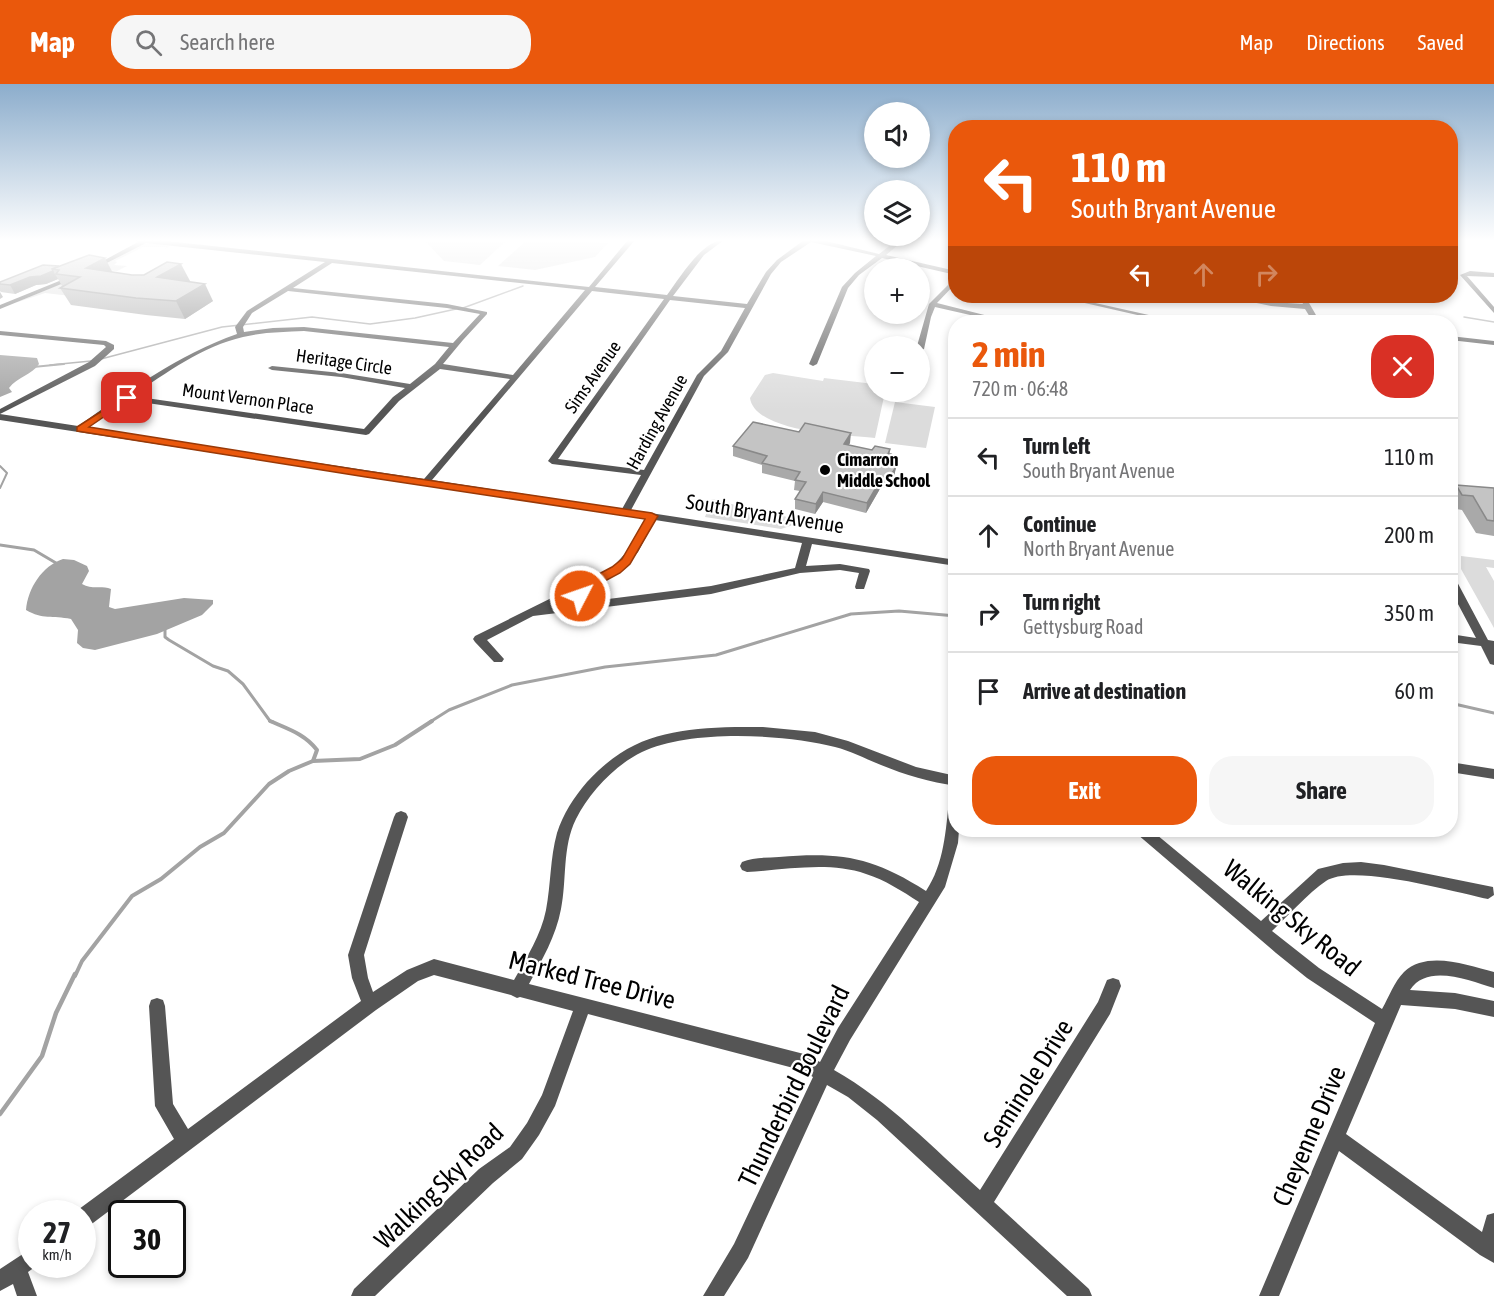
<!DOCTYPE html>
<meta charset="utf-8">
<style>
body{margin:0;font-family:"Asap Condensed",sans-serif;background:#f6f6f6;color:#202124;height:100vh;display:flex;flex-direction:column;font-size:22px;white-space:nowrap}
*{box-sizing:border-box;margin:0}
p{font-size:20px;color:#757577}
.icon{flex:none;width:33px;height:33px;fill:none;stroke:currentColor;stroke-width:2;stroke-linecap:round;stroke-linejoin:round}
.map{position:relative;flex:1;overflow:hidden}
.sheet{position:absolute;left:948px;top:231px;width:510px;height:522px;display:flex;flex-direction:column;background:#fff;border-radius:24px;box-shadow:0 3px 9px #0003}
.sheet>*{flex:none}
.hud{position:absolute;left:948px;top:36px;width:510px;height:183px;border-radius:24px;box-shadow:0 3px 9px #0003;background:#ea580c;color:#fff;overflow:hidden}
.tools{position:absolute;left:864px;top:18px;display:grid;gap:12px}
.tools a{display:grid;place-items:center;width:66px;height:66px;border-radius:50%;background:#fff;box-shadow:0 3px 9px #0003;font-size:30px}
.speed{position:absolute;left:18px;top:1116px;display:flex;gap:12px;font-size:30px;font-weight:700;text-align:center}
.speed>*{display:grid;place-content:center;width:78px;height:78px;border-radius:50%;background:#fff;box-shadow:0 3px 9px #0003;line-height:1}
.speed small{font-size:15px;font-weight:400}
.speed .limit{border:3px solid #111;border-radius:9px;background:#fff;color:#111}
.pin{position:absolute;display:grid;place-items:center;width:51px;height:51px;color:#fff;margin:-26px;border-radius:12px;box-shadow:0 3px 9px #0006}
.me{position:absolute;width:66px;margin:-33px;rotate:49deg;stroke-linejoin:round;filter:drop-shadow(0 0 4px #0008)}
.turn{display:flex;align-items:center;gap:21px;height:126px;padding:0 24px;font-size:27px}
.turn .icon{width:78px;height:78px;stroke-width:2.5}
.turn b{display:block;font-size:42px;line-height:51px}
.lanes{display:flex;align-items:center;height:57px;padding:0 24px;background:#0003;justify-content:center;gap:30px;direction:ltr}
.lanes .off{opacity:.35}
.round{display:grid;place-items:center;flex:none;width:63px;height:63px;border-radius:24px;background:#f6f6f6}
.summary{display:flex;align-items:center;justify-content:space-between;height:102px;padding:0 24px}
h1{font-size:36px;font-weight:700;line-height:45px;color:#ea580c}
.action{display:flex;gap:12px;margin-top:auto;padding:12px 24px}
.action a{flex:1;height:69px;border-radius:24px;background:#ea580c;color:#fff;font-size:24px;font-weight:700;line-height:69px;text-align:center}
.action a+a{background:#f6f6f6;color:#202124}
ul{padding:0;list-style:none}
li{display:flex;align-items:center;gap:18px;height:78px;padding:0 24px;border-top:2px solid #e0e0e0}
li div{flex:1}
li b{display:block;font-size:22px}
li em{font-style:normal}
header{display:flex;align-items:center;gap:36px;box-sizing:border-box;height:84px;padding:0 30px;background:#ea580c;color:#fff}
header strong{font-size:28px}
nav{display:flex;gap:33px;margin-inline-start:auto;font-size:21px}
.search{width:420px;height:54px;background:#f6f6f6;display:flex;align-items:center;gap:15px;box-sizing:border-box;padding:0 21px;border-radius:24px;color:#757577;font-size:22px}
.map>svg:first-child{display:block}
</style>
<header>
<strong>Map</strong>
<div class="search"><svg class="icon" aria-label="search" viewBox="0 0 24 24"><circle cx="10" cy="10" r="6"/><path d="M15 15l6 6"/></svg>Search here</div>
<nav><a>Map</a><a>Directions</a><a>Saved</a></nav>
</header>
<div class="map">
<svg width="1494" height="1212" viewBox="0 0 1494 1212">
<rect width="100%" height="100%" fill="#fff"/>
<g fill="#dcdcdc">
<path d="M 507,156 L 480,181 L 444,177 L 425,157 Z"/>
<path d="M 527,156 L 608,159 L 595,173 L 535,186 L 498,182 Z"/>
<path d="M 151,159 L 170,162 L 165,165 L 166,163 L 143,163 L 115,177 L 117,178 L 114,181 L 127,182 L 117,187 L 105,186 L 71,212 L 45,209 L 15,219 L 86,189 L 143,160 Z"/>
<path d="M 773,289 L 823,297 L 824,294 L 874,300 L 874,308 L 885,308 L 875,354 C 848,351 755,349 750,314 L 765,291 Z"/>
<path d="M 895,318 L 935,323 L 926,364 L 885,359 Z"/>
<path d="M 712,415 L 763,428 L 766,425 L 789,434 L 793,441 L 781,445 L 705,433 Z"/>
<path d="M 1461,472 L 1494,476 L 1494,484 L 1486,483 L 1494,497 L 1494,544 L 1461,485 Z"/>
</g>
<g fill="#a3a3a3">
<path d="M 0,271 L 37,274 L 39,280 C 32,291 17,293 9,304 L 12,308 L 0,313 Z"/>
<path d="M 63,475 L 74,476 L 87,482 L 89,487 L 82,500 C 92,506 101,501 111,505 L 109,523 L 115,525 L 184,514 L 213,516 L 213,520 L 202,531 L 157,550 L 95,566 L 83,564 L 77,559 L 78,546 L 71,535 C 52,531 43,536 26,526 C 28,504 42,482 63,475 Z"/>
</g>
<g fill="none" stroke-linecap="round" stroke-linejoin="round">
<g stroke="#a3a3a3" stroke-width="1.5">
<path d="M 463,224 L 523,202"/>
<path d="M 1464,233 L 1494,238"/>
<path d="M 101,275 L 222,243 L 312,233 L 370,240 L 415,234 L 456,225"/>
<path d="M 50,281 L 91,277"/>
</g>
<g stroke="#a3a3a3" stroke-width="2">
<path d="M 33,283 L 64,280"/>
<path d="M 0,382 L 7,389 L 0,404"/>
</g>
<g stroke="#a3a3a3" stroke-width="3">
<path d="M 0,461 L 34,466 L 56,479"/>
<path d="M 165,545 L 165,553 L 169,556 L 213,582 L 228,587 L 243,600 L 270,637 L 273,638"/>
<path d="M 1450,619 L 1494,629"/>
<path d="M 430,638 L 449,626 L 512,601 L 605,583 L 716,571 L 851,530 L 899,527 L 956,532"/>
</g>
<g stroke="#a3a3a3" stroke-width="4">
<path d="M 270,637 C 288,645 305,650 317,666 L 313,677"/>
<path d="M 75,892 L 82,877 L 132,812 L 161,795 L 200,763 L 224,749 L 269,700 L 289,687 L 313,677 L 360,675 L 395,661 L 432,637"/>
</g>
<path stroke="#a3a3a3" stroke-width="4.5" d="M 0,1030 L 42,972 L 56,929 L 75,890"/>
<g fill="#555" fill-rule="evenodd">
<path d="M 134,156 L 157,156 L 589,203 L 628,156 L 635,156 L 595,203 L 667,211 C 679,195 702,156 724,156 L 704,171 L 673,212 L 747,220 L 766,188 L 777,176 L 804,156 L 822,156 L 879,170 L 897,156 L 904,156 L 886,171 L 956,187 L 956,191 L 882,174 L 859,191 L 848,204 L 817,280 L 813,282 L 809,280 L 842,203 L 855,189 L 876,172 L 811,158 L 781,178 L 771,190 L 728,268 L 704,292 L 631,426 L 956,476 L 956,482 L 812,460 L 806,482 L 840,480 L 869,485 L 870,487 L 864,505 L 856,505 L 855,503 L 859,489 L 840,486 L 800,489 L 711,510 L 533,532 L 487,556 L 504,575 L 502,578 L 494,578 L 475,558 L 473,555 L 475,552 L 612,484 L 630,464 L 646,435 L 0,336 L 0,325 L 89,278 L 106,263 L 104,261 L 0,251 L 0,247 L 106,257 L 114,261 L 114,265 L 95,282 L 0,330 L 78,342 C 129,307 178,271 237,250 L 235,243 L 247,227 L 325,178 L 146,159 L 95,185 L 90,184 L 138,158 ZM 332,179 L 585,206 L 513,291 L 443,280 L 463,256 L 487,230 L 487,228 L 447,220 L 293,204 ZM 288,207 L 447,224 L 480,230 L 453,259 L 304,243 L 273,244 L 244,248 L 243,243 L 252,229 ZM 592,207 L 664,215 L 548,377 L 552,380 L 641,391 L 622,425 L 432,396 ZM 670,216 L 745,224 L 721,267 L 697,291 L 644,386 L 558,375 ZM 304,247 L 449,263 L 435,280 L 410,300 L 341,289 L 272,282 L 268,284 L 272,286 L 341,293 L 405,304 L 393,313 L 364,345 L 132,312 C 166,289 203,262 243,253 C 263,248 284,248 304,247 ZM 440,285 L 510,295 L 424,395 L 87,344 L 127,316 L 366,351 L 369,350 L 399,317 ZM 655,436 L 802,459 L 795,484 L 711,502 L 553,522 L 620,488 L 638,468 Z"/>
<path d="M 1470,187 L 1494,189 L 1494,193 L 1467,192 L 1494,223 L 1494,229 L 1460,191 Z"/>
<path d="M 74,191 L 77,193 L 76,194 L 0,225 L 0,221 Z"/>
<path d="M 956,193 L 956,199 L 937,219 L 1012,238 L 1001,238 L 935,223 L 931,233 L 924,265 L 920,267 L 920,262 L 917,262 L 929,220 Z"/>
<path d="M 1054,212 L 1064,212 L 1180,238 L 1168,238 Z"/>
<path d="M 1223,212 L 1235,212 L 1271,218 L 1303,220 L 1299,212 L 1305,212 L 1320,238 L 1313,238 L 1305,225 L 1271,222 Z"/>
<path d="M 1450,252 L 1494,257 L 1494,261 L 1450,256 Z"/>
<path d="M 1450,289 L 1455,292 L 1454,294 L 1450,294 Z"/>
<path d="M 1450,491 L 1455,494 L 1488,556 L 1494,557 L 1494,581 L 1490,580 L 1481,562 L 1450,558 L 1450,550 L 1476,554 L 1450,505 Z"/>
<path d="M 735,643 L 763,643 L 815,648 L 848,657 L 916,683 L 956,692 L 956,702 C 930,698 905,691 881,681 C 866,675 851,667 835,663 C 784,650 690,645 642,668 C 615,681 589,709 576,735 C 562,763 567,796 561,825 C 556,852 542,876 529,900 L 804,970 L 820,978 L 838,944 L 919,818 C 902,807 885,796 866,790 C 828,777 786,786 747,788 L 742,786 L 740,782 L 742,778 C 753,773 767,774 779,773 C 842,768 872,773 926,807 C 944,780 946,746 949,715 L 951,711 L 956,710 L 956,746 L 959,746 L 958,759 L 945,803 L 850,956 L 834,986 C 889,1017 933,1064 980,1106 L 1098,918 L 1107,896 L 1113,894 L 1119,896 L 1121,902 L 1110,930 L 994,1118 L 1089,1205 L 1092,1212 L 1067,1212 L 877,1036 L 848,1013 L 827,1001 L 748,1174 L 724,1212 L 703,1212 L 734,1160 L 813,993 L 801,986 L 588,930 L 555,1022 L 539,1051 L 522,1075 L 493,1099 L 375,1212 L 351,1212 L 354,1205 L 479,1085 L 510,1063 L 527,1039 L 542,1011 L 573,927 L 520,913 L 517,914 L 511,911 L 434,891 L 418,897 L 376,926 L 89,1142 L 82,1144 L 82,1130 L 75,1128 L 174,1055 L 155,1022 L 149,922 L 151,916 L 157,914 L 163,916 L 165,922 L 173,1020 L 188,1045 L 361,917 L 352,894 L 348,871 L 394,733 L 396,729 L 401,727 L 406,729 L 408,733 L 364,871 L 368,894 L 373,908 L 407,886 L 434,875 L 514,896 C 527,873 541,851 546,826 C 551,800 550,774 557,749 C 563,730 574,713 587,698 C 631,650 674,645 735,643 Z"/>
<path d="M 1450,678 L 1494,685 L 1494,695 L 1450,688 Z"/>
<path d="M 1135,746 L 1151,746 L 1261,837 L 1318,785 L 1343,779 L 1361,778 L 1384,781 L 1493,803 L 1494,811 L 1488,815 C 1455,808 1352,779 1326,797 C 1308,809 1288,832 1272,847 L 1319,884 L 1382,925 C 1389,913 1394,898 1404,888 C 1427,866 1467,881 1494,888 L 1494,904 C 1469,897 1428,879 1410,906 L 1455,909 L 1494,917 L 1494,933 L 1455,925 L 1401,921 L 1346,1050 L 1482,1148 L 1487,1131 L 1494,1129 L 1494,1179 L 1480,1171 L 1339,1067 L 1279,1212 L 1259,1212 L 1375,939 L 1307,894 L 1276,869 L 1137,750 Z"/>
<path d="M 32,1164 L 32,1180 L 39,1180 L 28,1188 L 37,1212 L 17,1212 L 13,1200 L 0,1207 L 0,1185 Z"/>
</g>
</g>
<g fill="#a9a9a9">
<path d="M 59,182 L 113,188 L 132,191 L 190,197 L 189,197 L 213,217 L 185,235 L 146,231 L 71,221 L 60,204 L 62,202 L 58,195 L 46,200 L 36,201 L 15,210 L 1,208 L 0,207 L 0,198 Z"/>
<path d="M 850,359 L 848,361 L 890,370 L 889,381 L 896,383 L 894,393 L 888,404 L 881,403 L 866,429 L 823,418 L 815,430 L 795,425 L 795,415 L 800,407 L 794,406 L 795,397 L 762,389 L 762,381 L 733,372 L 733,362 Z"/>
<path d="M 1456,401 L 1494,404 L 1494,452 L 1476,449 L 1462,426 L 1451,424 L 1450,423 L 1450,408 Z"/>
</g>
<g fill="#898989">
<path d="M 105,174 L 114,191 L 86,184 Z"/>
<path d="M 181,180 L 190,197 L 166,210 L 157,193 Z"/>
<path d="M 53,187 L 58,195 L 46,200 L 36,201 L 15,210 L 10,201 L 30,193 Z"/>
<path d="M 205,200 L 213,217 L 185,235 L 176,217 Z"/>
<path d="M 0,208 L 3,213 L 0,215 Z"/>
<path d="M 851,349 L 850,359 L 843,370 L 844,360 Z"/>
<path d="M 890,365 L 889,374 L 891,370 L 889,380 L 884,390 L 888,370 Z"/>
<path d="M 896,383 L 894,393 L 888,404 L 889,394 Z"/>
<path d="M 882,393 L 881,403 L 866,429 L 867,419 Z"/>
<path d="M 823,408 L 823,418 L 815,430 L 816,420 Z"/>
</g>
<g fill="#c4c4c4" stroke="#898989" stroke-width="1.5">
<path d="M 89,171 L 105,174 L 86,184 L 132,191 L 144,191 L 167,178 L 181,180 L 157,193 L 205,200 L 176,217 L 136,214 L 60,204 L 80,193 L 56,190 L 59,186 L 52,185 Z"/>
<path d="M 43,181 L 59,182 L 52,185 L 53,187 L 41,192 L 30,193 L 10,201 L 0,200 L 0,198 Z"/>
<path d="M 753,338 L 799,348 L 805,339 L 851,349 L 844,360 L 872,366 L 875,362 L 890,365 L 888,370 L 891,370 L 885,381 L 896,383 L 889,394 L 882,393 L 867,419 L 823,408 L 816,420 L 795,415 L 806,398 L 795,396 L 800,388 L 762,379 L 767,372 L 733,362 Z"/>
<path d="M 1456,401 L 1494,404 L 1494,437 L 1487,436 L 1473,412 L 1462,411 Z"/>
</g>
<linearGradient id="sky" x2="0" y2="1"><stop stop-color="#8cadcc"/><stop offset="0.48" stop-color="#fff"/><stop offset="1" stop-color="#fff" stop-opacity="0"/></linearGradient>
<rect width="1494" height="326" fill="url(#sky)"/>
<path fill="#ea580c" stroke="#983908" stroke-width="1.5" d="M 127,311 L 131,314 L 130,315 L 89,343 L 366,387 L 652,429 L 658,432 L 630,480 L 620,489 L 588,506 L 584,515 L 580,516 L 574,512 L 578,501 L 612,483 L 622,475 L 645,435 L 366,393 L 77,347 L 77,343 Z"/>
<circle fill="#000" stroke="#fff" stroke-width="2" cx="825" cy="386" r="6"/>
<g text-anchor="middle" stroke-width="4.5" stroke-linejoin="round" paint-order="stroke">
<g font-size="18" fill="#000" stroke="#fff">
<text transform="translate(344 278) rotate(8)" y="6">Heritage Circle</text>
<text transform="translate(593 293) rotate(-55)" y="6">Sims Avenue</text>
<text transform="translate(248 315) rotate(8)" y="6">Mount Vernon Place</text>
<text transform="translate(657 338) rotate(-61)" y="6">Harding Avenue</text>
</g>
<g font-size="18" font-weight="bold" fill="#000" stroke="#fff" text-anchor="start">
<text x="837" y="382">Cimarron<tspan x="837" dy="21">Middle School</tspan></text>
</g>
<g font-size="21" fill="#000" stroke="#fff">
<text transform="translate(765 430) rotate(9)" y="7">South Bryant Avenue</text>
</g>
<g font-size="26" fill="#000" stroke="#fff">
<text transform="translate(1292 834) rotate(39)" y="9">Walking Sky Road</text>
<text transform="translate(592 896) rotate(14)" y="9">Marked Tree Drive</text>
<text transform="translate(1028 999) rotate(-58)" y="9">Seminole Drive</text>
<text transform="translate(794 1002) rotate(-64)" y="9">Thunderbird Boulevard</text>
<text transform="translate(1309 1052) rotate(-67)" y="9">Cheyenne Drive</text>
<text transform="translate(439 1102) rotate(-44)" y="9">Walking Sky Road</text>
</g>
</g>
</svg>
<div class="tools">
<a><svg class="icon" aria-label="sound" viewBox="0 0 24 24"><path d="M4 9h4l5-4v14l-5-4H4zM17 9q2 3 0 6"/></svg></a>
<a><svg class="icon" aria-label="layers" viewBox="0 0 24 24"><path d="M12 4l9 5-9 5-9-5zM3 14l9 5 9-5"/></svg></a>
<a>+</a>
<a>−</a>
</div>
<div class="speed"><div>27<small>km/h</small></div><div class="limit">30</div></div>
<div class="pin" style="left:127px;top:314px;background:#d93025"><svg class="icon" aria-label="arrive" viewBox="0 0 24 24"><path d="M6 21V4h12l-3 4 3 4H6"/></svg></div>
<svg class="me" style="left:580px;top:512px" viewBox="-20 -20 40 40"><circle r="17" fill="#ea580c" stroke="#fff" stroke-width="3"/><path d="M0-11L8 9 0 5-8 9z" fill="#fff"/></svg>
<div class="hud">
<div class="turn"><svg class="icon" aria-label="left" viewBox="0 0 24 24"><path d="M17 20v-9H6M10 6l-5 5 5 5"/></svg><div><b>110 m</b>South Bryant Avenue</div></div>
<div class="lanes"><svg class="icon" aria-label="left" viewBox="0 0 24 24"><path d="M17 20v-9H6M10 6l-5 5 5 5"/></svg><svg class="icon off" aria-label="ahead" viewBox="0 0 24 24"><path d="M12 20V5M6 11l6-6 6 6"/></svg><svg class="icon off" aria-label="right" viewBox="0 0 24 24"><path d="M7 20v-9h11M14 6l5 5-5 5"/></svg></div>
</div>
<section class="sheet">
<div class="summary"><div><h1>2 min</h1><p>720 m · 06:48</p></div><a class="round" style="background:#d93025;color:#fff"><svg class="icon" aria-label="close" viewBox="0 0 24 24"><path d="M6 6l12 12M18 6L6 18"/></svg></a></div>
<ul>
<li><svg class="icon" aria-label="left" viewBox="0 0 24 24"><path d="M17 20v-9H6M10 6l-5 5 5 5"/></svg><div><b>Turn left</b><p>South Bryant Avenue</p></div><em>110 m</em></li>
<li><svg class="icon" aria-label="ahead" viewBox="0 0 24 24"><path d="M12 20V5M6 11l6-6 6 6"/></svg><div><b>Continue</b><p>North Bryant Avenue</p></div><em>200 m</em></li>
<li><svg class="icon" aria-label="right" viewBox="0 0 24 24"><path d="M7 20v-9h11M14 6l5 5-5 5"/></svg><div><b>Turn right</b><p>Gettysburg Road</p></div><em>350 m</em></li>
<li><svg class="icon" aria-label="arrive" viewBox="0 0 24 24"><path d="M6 21V4h12l-3 4 3 4H6"/></svg><div><b>Arrive at destination</b></div><em>60 m</em></li>
</ul>
<div class="action"><a>Exit</a><a>Share</a></div>
</section>
</div>
